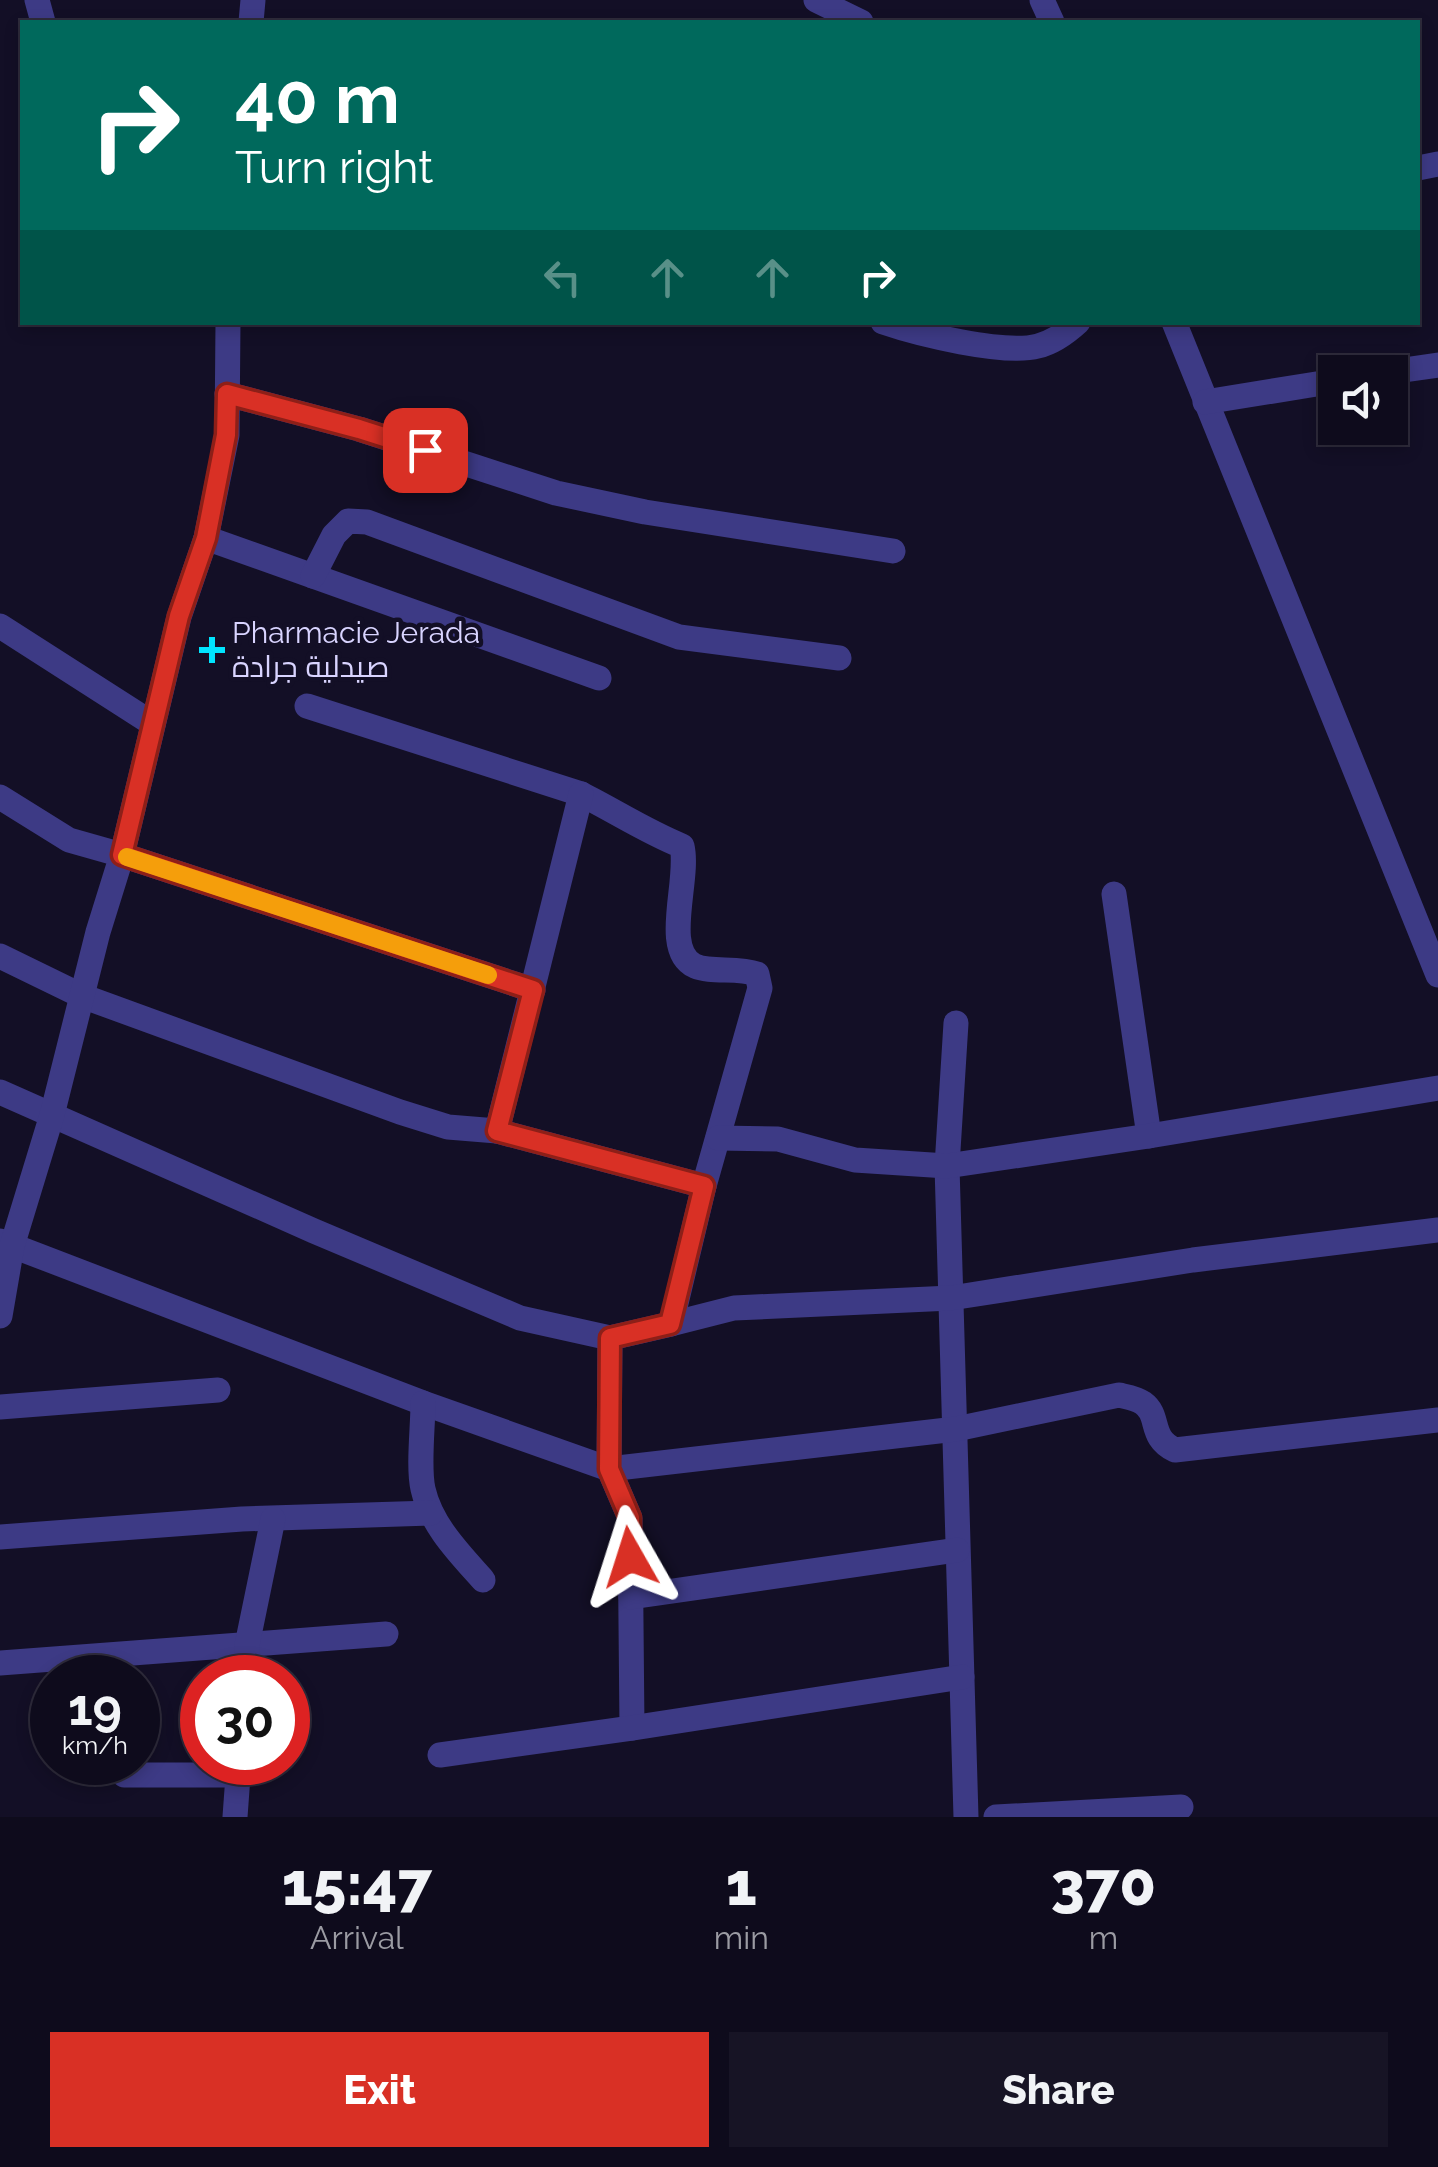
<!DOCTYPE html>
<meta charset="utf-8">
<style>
body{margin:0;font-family:Raleway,Cairo,sans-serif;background:#171425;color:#f1f3f6;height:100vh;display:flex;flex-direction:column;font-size:38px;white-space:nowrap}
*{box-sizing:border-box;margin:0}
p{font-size:32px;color:#9b9ba3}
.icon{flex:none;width:55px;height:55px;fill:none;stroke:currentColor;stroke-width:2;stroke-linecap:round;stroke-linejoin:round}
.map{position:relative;height:1817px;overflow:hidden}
.panel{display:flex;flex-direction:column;background:#0e0b1c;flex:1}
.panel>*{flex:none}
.hud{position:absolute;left:20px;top:20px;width:1400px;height:305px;border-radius:0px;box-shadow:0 5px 15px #0003,0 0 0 2px #2e2b3b;background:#00695c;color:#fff;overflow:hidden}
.tools{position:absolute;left:1318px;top:355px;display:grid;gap:20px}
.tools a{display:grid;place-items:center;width:90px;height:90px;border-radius:0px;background:#0e0b1c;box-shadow:0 5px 15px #0003,0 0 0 2px #2e2b3b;font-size:50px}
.speed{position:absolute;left:30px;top:1655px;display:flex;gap:20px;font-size:50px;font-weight:700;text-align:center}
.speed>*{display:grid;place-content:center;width:130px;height:130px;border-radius:50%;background:#0e0b1c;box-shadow:0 5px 15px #0003,0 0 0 2px #2e2b3b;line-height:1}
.speed small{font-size:25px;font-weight:400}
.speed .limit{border:15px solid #d22;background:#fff;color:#111}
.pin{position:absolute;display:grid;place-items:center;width:85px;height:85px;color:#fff;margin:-42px;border-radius:20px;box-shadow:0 5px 15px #0006}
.me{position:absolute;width:110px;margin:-55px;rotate:354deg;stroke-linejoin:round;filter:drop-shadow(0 0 8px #0008)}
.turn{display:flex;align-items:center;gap:35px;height:210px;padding:0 50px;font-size:45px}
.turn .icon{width:130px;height:130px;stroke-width:2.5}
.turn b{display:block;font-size:70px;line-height:85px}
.lanes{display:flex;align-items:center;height:95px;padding:0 50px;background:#0003;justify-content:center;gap:50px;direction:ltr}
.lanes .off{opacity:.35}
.eta{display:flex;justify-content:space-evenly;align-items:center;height:170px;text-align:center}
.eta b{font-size:60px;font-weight:800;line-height:70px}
.cta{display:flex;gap:20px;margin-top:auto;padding:20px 50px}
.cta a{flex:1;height:115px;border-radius:0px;background:#d93025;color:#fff;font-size:40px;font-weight:800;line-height:115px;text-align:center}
.cta a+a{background:#171425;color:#f1f3f6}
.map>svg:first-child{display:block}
</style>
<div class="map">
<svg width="1438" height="1817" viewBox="0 0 1438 1817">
<rect width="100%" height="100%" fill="#130f26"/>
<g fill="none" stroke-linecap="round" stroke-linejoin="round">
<g stroke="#3d3a85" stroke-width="25">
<path d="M 37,0 L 43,22"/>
<path d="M 816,0 L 861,22"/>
<path d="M 1042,0 L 1052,22"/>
<path d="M 251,22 L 253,0"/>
<path d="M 1418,168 L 1438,164"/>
<path d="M 883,322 C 918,334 1004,355 1038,346 C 1054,342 1066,333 1078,322"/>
<path d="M 1174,322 L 1438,975"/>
<path d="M 1390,372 L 1438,365"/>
<path d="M 227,394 L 359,429 L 556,493 L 645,512 L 893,551"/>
<path d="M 1205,402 L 1335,381"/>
<path d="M 206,538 L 599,678"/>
<path d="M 313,576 L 334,535 L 348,521 L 367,522 L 679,637 L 839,658"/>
<path d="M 0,626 L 153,724"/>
<path d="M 0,797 L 69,840 L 122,855 L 533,990"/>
<path d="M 1114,894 L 1149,1136"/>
<path d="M 0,956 L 82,996 L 400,1112 L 448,1127 L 497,1131 L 704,1186"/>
<path d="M 956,1023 L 947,1166 L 966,1817"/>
<path d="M 0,1092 L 314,1231 L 520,1318 L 610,1338 L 671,1324 L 704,1186 L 760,988 L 757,974 C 738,967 711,973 695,966 C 661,950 690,880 682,846 C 647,832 615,811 581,794 L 307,706"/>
<path d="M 497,1131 L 581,794"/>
<path d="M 718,1138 L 778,1139 L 855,1160 L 947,1166 L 1149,1136 L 1438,1088"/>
<path d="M 0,1241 L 423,1403 L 609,1469 L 956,1429 L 1119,1395 C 1128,1397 1136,1398 1143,1403 C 1161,1416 1148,1437 1175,1450 L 1438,1420"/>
<path d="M 0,1316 L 12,1246 L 52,1115 L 98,932 L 122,855 L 179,617 L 206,538 L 227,435 L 228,322"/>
<path d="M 671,1324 L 734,1308 L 951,1298 L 1193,1260 L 1438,1230"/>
<path d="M 610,1338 L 609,1469 L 630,1518 L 632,1728"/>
<path d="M 423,1403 C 423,1427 418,1467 423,1489 C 431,1525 459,1553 483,1580"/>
<path d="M 0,1407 L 218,1390"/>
<path d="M 0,1537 L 242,1519 L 431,1513"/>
<path d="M 631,1597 L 957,1550"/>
<path d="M 0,1663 L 386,1634"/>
<path d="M 245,1678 L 247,1645 L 273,1519"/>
<path d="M 440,1755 L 632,1728 L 962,1677"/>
<path d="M 124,1775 L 238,1775"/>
<path d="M 235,1817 L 239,1762"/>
<path d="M 996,1817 L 1181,1807"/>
</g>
</g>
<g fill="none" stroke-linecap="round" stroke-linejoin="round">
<defs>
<path id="route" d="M 425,450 L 359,429 L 227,394 L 226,435 L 206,538 L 179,616 L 122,855 L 533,990 L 497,1131 L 704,1186 L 670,1324 L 610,1338 L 609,1469 L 630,1518 L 630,1557"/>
</defs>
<use href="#route" stroke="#8d1f18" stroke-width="25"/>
<use href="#route" stroke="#d93025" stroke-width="18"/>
<path stroke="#f59e0b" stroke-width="18" d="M 127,857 L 488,975"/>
</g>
<path fill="#00e5ff" stroke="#130f26" stroke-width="4" d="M207 635h10v10h10v10h-10v10h-10v-10h-10v-10h10z"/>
<g text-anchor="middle" stroke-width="9" stroke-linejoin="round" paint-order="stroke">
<g font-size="30" fill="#d9d4ff" stroke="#130f26" text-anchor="start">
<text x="232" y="643">Pharmacie Jerada<tspan x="232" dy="34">صيدلية جرادة</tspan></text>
</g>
</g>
</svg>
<div class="tools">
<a><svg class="icon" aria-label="sound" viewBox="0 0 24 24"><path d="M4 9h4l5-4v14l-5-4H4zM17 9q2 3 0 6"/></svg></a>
</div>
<div class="speed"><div>19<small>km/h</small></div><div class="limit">30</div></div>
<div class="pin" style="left:425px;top:450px;background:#d93025"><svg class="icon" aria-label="arrive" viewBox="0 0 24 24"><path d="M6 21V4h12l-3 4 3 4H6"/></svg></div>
<svg class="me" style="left:630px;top:1557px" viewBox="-20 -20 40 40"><path d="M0-17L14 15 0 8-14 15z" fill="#d93025" stroke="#fff" stroke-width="4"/></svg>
<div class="hud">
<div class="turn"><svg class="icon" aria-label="right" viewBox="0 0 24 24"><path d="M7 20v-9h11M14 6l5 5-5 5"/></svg><div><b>40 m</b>Turn right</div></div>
<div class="lanes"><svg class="icon off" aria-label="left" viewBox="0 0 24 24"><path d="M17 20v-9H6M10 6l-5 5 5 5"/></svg><svg class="icon off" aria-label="ahead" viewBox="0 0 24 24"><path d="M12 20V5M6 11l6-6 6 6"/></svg><svg class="icon off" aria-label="ahead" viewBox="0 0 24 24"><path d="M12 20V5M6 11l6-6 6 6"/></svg><svg class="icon" aria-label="right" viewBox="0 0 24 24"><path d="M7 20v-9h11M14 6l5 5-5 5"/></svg></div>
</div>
</div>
<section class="panel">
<div class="eta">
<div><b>15:47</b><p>Arrival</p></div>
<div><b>1</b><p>min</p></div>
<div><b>370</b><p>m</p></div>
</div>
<div class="cta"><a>Exit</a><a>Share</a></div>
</section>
